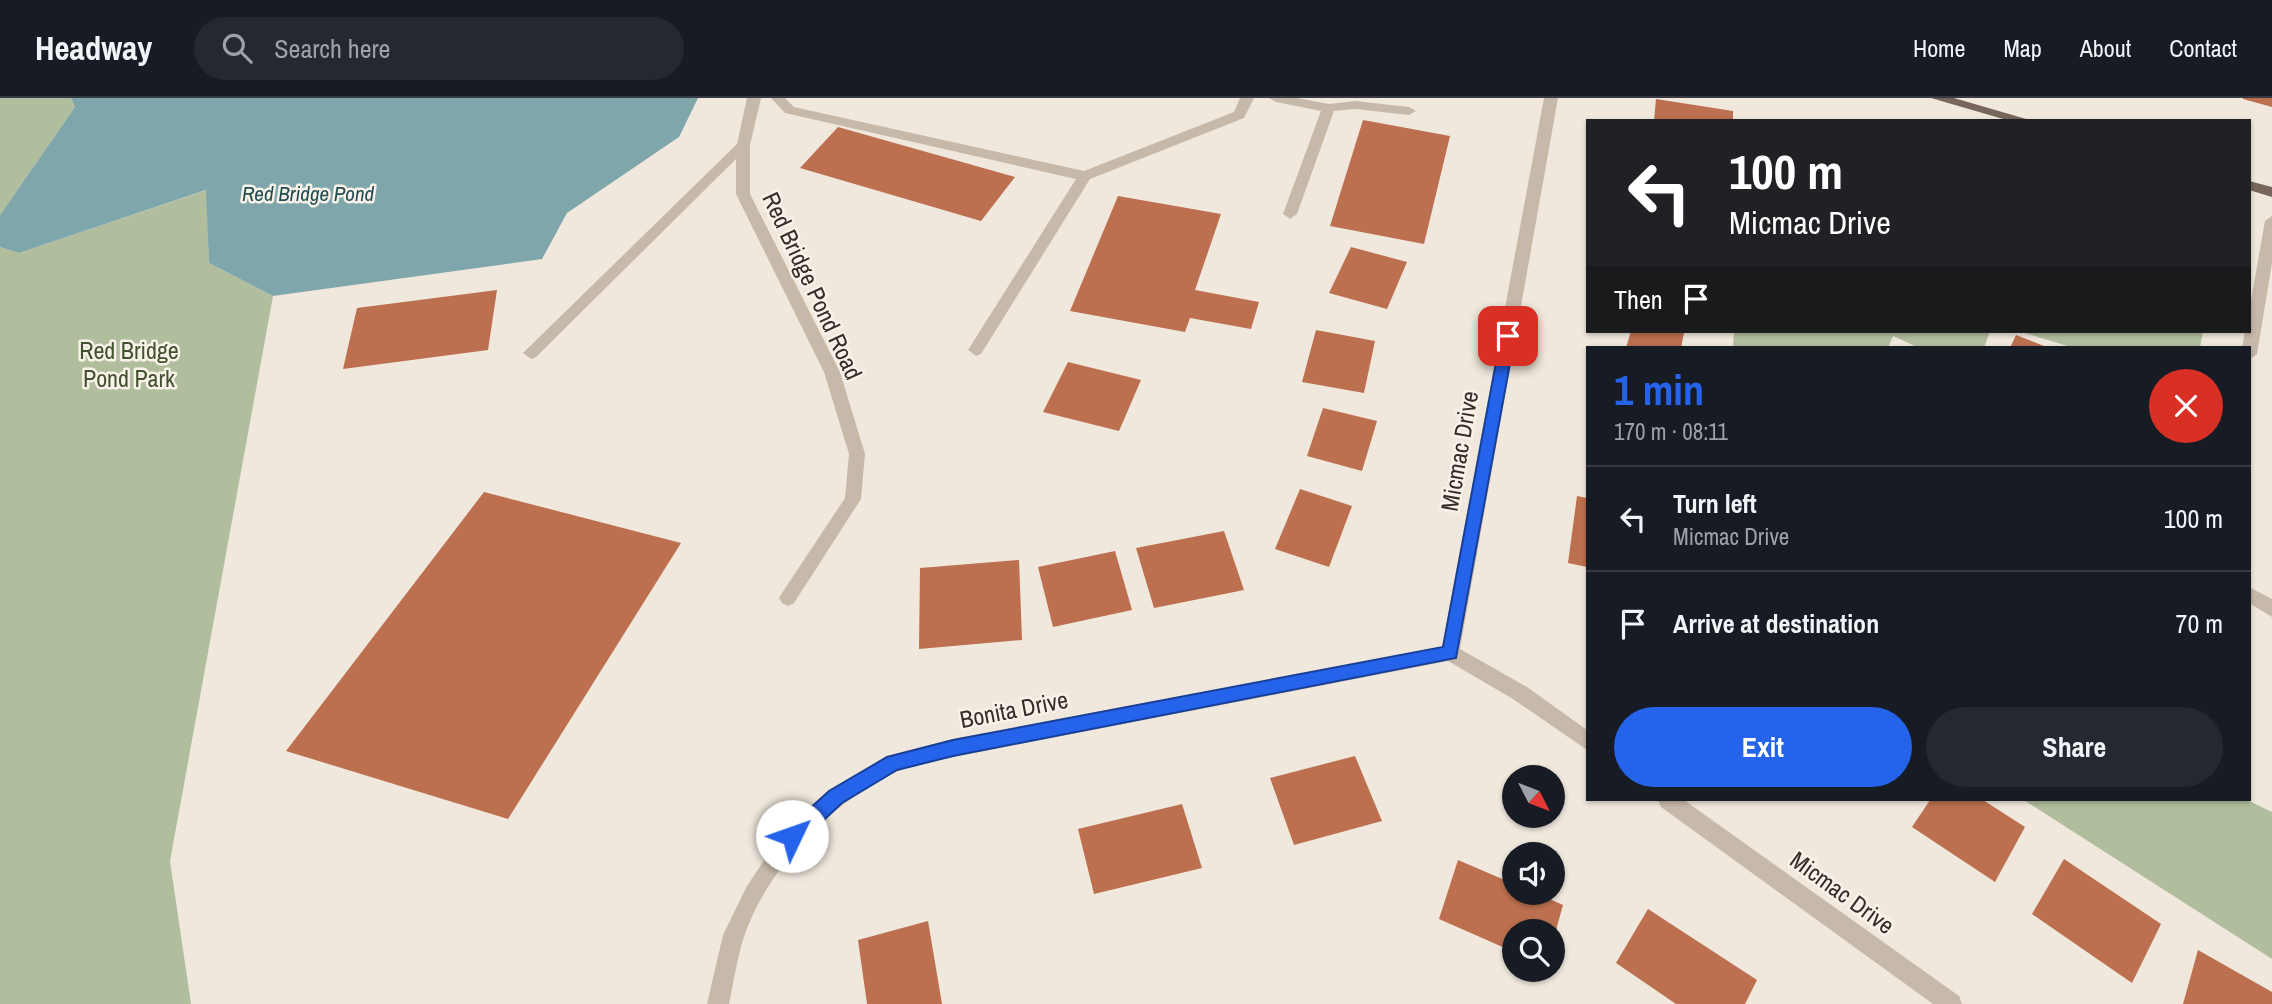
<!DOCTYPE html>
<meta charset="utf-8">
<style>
body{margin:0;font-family:"Archivo Narrow",sans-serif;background:#242831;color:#f1f3f6;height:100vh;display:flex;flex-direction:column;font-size:26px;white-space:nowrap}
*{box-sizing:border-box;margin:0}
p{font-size:23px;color:#9ea1a6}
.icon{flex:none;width:38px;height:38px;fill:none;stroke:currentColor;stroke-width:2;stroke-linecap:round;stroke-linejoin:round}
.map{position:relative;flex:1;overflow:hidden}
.side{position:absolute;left:1586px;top:248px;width:665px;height:455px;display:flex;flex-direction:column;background:#171b24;border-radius:0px;box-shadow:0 2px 5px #0004}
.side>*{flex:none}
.hud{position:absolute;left:1586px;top:21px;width:665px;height:214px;border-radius:0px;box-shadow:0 2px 5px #0004;background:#202124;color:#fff;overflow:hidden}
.needle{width:46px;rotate:132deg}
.buttons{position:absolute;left:1502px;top:667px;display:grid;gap:14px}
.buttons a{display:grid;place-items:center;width:63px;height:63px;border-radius:50%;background:#171b24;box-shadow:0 2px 5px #0004;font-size:35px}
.pin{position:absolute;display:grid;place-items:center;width:60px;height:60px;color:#fff;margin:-30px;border-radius:14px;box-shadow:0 4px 10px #0006}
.me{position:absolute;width:77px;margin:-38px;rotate:48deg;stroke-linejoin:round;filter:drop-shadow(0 0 5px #0008)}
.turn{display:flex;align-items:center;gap:24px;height:147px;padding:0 28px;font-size:32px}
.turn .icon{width:91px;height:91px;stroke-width:2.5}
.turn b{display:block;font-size:49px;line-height:60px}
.then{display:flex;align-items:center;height:66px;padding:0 28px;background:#0003;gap:14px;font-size:26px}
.round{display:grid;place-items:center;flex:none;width:74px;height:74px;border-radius:37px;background:#242831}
.summary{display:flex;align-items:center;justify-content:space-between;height:119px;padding:0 28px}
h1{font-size:42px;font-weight:800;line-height:52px;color:#2563eb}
.action{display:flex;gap:14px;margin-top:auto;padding:14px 28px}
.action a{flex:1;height:80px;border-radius:42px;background:#2563eb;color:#fff;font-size:28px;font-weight:800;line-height:80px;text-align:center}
.action a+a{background:#242831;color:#f1f3f6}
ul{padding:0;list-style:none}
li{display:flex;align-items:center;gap:21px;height:105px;padding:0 28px;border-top:2px solid #363941}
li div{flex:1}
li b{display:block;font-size:26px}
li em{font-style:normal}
header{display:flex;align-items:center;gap:42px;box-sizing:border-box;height:98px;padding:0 35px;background:#171b24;border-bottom:2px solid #363941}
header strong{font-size:33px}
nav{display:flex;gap:38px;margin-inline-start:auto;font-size:24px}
.search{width:490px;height:63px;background:#242831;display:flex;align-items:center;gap:18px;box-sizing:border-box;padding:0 24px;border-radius:38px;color:#9ea1a6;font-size:26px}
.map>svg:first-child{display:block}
</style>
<header>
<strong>Headway</strong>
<div class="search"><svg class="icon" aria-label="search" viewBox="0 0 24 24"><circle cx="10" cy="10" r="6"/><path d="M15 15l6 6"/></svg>Search here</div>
<nav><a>Home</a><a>Map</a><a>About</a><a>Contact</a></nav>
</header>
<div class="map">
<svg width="2272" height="906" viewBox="0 0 2272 906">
<rect width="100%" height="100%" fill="#f0e8dd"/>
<g fill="#b1be9e">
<path d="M 0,0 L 71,0 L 75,9 L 0,117 Z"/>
<path d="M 207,92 L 209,165 L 273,198 L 170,763 L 191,906 L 0,906 L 0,149 L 19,155 Z"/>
<path d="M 1734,233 L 1990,233 L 1984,250 L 1919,250 L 1893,238 L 1888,250 L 1733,250 Z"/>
<path d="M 2018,233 L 2203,233 L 2200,250 L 2074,250 Z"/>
<path d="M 2024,702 L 2247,702 L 2272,714 L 2272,861 Z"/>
</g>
<path fill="#7ea6ab" d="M 71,0 L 698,0 L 679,39 L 567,115 L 542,161 L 273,198 L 209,165 L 206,92 L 19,155 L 0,149 L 0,117 L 75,9 Z"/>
<g fill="#bc704f">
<path d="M 2243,0 L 2272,0 L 2272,9 L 2243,1 Z"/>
<path d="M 1656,1 L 1733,13 L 1733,23 L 1654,23 Z"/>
<path d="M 1363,22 L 1450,38 L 1424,146 L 1330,128 Z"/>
<path d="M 838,29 L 1015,79 L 981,123 L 800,70 Z"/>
<path d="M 1118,98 L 1221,116 L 1195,192 L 1259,204 L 1251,231 L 1190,220 L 1185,234 L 1070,213 Z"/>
<path d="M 1351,149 L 1407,164 L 1387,211 L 1329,195 Z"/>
<path d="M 497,192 L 488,252 L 343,271 L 357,210 Z"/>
<path d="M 1316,232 L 1375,243 L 1364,295 L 1302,284 Z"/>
<path d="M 1631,233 L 1674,233 L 1684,235 L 1681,250 L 1626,250 Z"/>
<path d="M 2016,237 L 2049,250 L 2010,250 Z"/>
<path d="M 1068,264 L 1141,282 L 1119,333 L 1043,314 Z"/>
<path d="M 1323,310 L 1377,323 L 1362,373 L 1307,358 Z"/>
<path d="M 1300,391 L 1352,408 L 1329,469 L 1275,451 Z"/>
<path d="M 484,394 L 681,445 L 508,721 L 286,653 Z"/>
<path d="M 1577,398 L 1587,400 L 1587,469 L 1568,465 Z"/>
<path d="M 1224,433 L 1244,492 L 1154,510 L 1136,450 Z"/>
<path d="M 1115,453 L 1132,512 L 1053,529 L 1038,469 Z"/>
<path d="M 1019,462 L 1022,542 L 919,551 L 920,470 Z"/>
<path d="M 1355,658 L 1382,723 L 1294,747 L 1270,680 Z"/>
<path d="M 1930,702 L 1983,702 L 2025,729 L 1995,784 L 1912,729 Z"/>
<path d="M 1182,706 L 1202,770 L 1094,796 L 1078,731 Z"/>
<path d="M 2064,761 L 2161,826 L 2132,885 L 2032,816 Z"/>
<path d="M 1458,762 L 1514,786 L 1514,794 L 1534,794 L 1563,807 L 1553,843 L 1552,833 L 1514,833 L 1514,854 L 1439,821 Z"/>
<path d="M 1648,811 L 1757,882 L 1745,906 L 1676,906 L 1616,865 Z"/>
<path d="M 928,823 L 942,906 L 867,906 L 858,842 Z"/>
<path d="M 2198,852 L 2272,894 L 2272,906 L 2183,906 Z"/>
</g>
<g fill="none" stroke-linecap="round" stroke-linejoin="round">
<g fill="#c7b9aa" fill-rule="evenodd">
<path d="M 747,0 L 761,0 L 750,47 L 750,96 L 840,274 L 865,356 L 861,401 L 794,505 L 788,508 L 782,505 L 779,500 L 782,495 L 845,400 L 849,356 L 824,274 L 736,96 L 736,61 L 536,259 L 531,261 L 523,255 L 737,46 Z"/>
<path d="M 771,0 L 785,0 L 794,9 L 1084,73 L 1234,14 L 1240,0 L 1254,0 L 1244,20 L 1090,81 L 981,256 L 976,258 L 968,252 L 1076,81 L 785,15 Z"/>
<path d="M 1269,0 L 1297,0 L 1329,6 L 1355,3 L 1409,9 L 1416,13 L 1409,17 L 1355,11 L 1334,13 L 1297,116 L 1290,121 L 1283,116 L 1321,13 L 1276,4 Z"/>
<path d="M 1544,0 L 1558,0 L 1460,551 L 1527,589 L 1587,632 L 1587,652 L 1513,601 L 1448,563 L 953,659 C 935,663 913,666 896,674 C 829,705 761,776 741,849 C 736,867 733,887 729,906 L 707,906 L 723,837 L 747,788 L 785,731 L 829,692 L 886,659 L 953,641 L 1442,549 Z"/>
<path d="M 2272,118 L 2272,165 L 2257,256 L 2249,262 L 2249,250 L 2242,250 L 2245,233 L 2249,233 L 2249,214 L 2265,123 Z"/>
<path d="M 2249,489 L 2272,501 L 2272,519 L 2249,505 Z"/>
<path d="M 1658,702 L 1684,702 L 1959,898 L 1962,906 L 1933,906 L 1661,709 Z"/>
</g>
<g fill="#76665b" fill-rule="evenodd">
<path d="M 1931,0 L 1954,0 L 2033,23 L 2010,23 Z"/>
<path d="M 2249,83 L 2272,89 L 2272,99 L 2249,92 Z"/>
</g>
</g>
<path fill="#2563eb" stroke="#184099" stroke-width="2" d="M 1508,233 L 1515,238 L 1456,560 L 953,658 L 897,672 L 842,705 L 799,745 L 792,747 L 786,745 L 783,738 L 786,732 L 829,693 L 887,659 L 953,642 L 1443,549 L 1501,238 Z"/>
<g text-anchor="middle" stroke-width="5" stroke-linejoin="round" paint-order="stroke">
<g font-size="21" font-style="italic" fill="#224d53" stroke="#f8f2e9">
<text x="308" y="103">Red Bridge Pond</text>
</g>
<g font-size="24" fill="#352d29" stroke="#f8f2e9">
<text transform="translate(812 188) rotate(65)" y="8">Red Bridge Pond Road</text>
<text transform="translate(1460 353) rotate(-80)" y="8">Micmac Drive</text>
<text transform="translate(1014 612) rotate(-11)" y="8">Bonita Drive</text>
<text transform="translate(1842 795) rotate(36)" y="8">Micmac Drive</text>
</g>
<g font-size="24" fill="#42512e" stroke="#f8f2e9">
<text x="129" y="261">Red Bridge<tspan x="129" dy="28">Pond Park</tspan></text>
</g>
</g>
</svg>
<div class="buttons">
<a><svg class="needle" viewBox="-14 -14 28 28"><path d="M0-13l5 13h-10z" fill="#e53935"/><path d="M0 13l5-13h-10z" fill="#9ea1a6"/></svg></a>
<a><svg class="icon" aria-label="sound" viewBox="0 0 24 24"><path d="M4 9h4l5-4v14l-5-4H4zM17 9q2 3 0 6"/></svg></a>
<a><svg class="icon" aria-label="search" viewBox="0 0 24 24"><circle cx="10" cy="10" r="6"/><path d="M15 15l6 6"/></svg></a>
</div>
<div class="pin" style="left:1508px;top:238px;background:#d93025"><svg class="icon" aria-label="arrive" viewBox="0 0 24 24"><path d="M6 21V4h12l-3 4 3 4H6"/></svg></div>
<svg class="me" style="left:792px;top:738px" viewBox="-20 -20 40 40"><circle r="19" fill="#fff"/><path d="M0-13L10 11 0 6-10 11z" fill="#2563eb"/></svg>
<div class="hud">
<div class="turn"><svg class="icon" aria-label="left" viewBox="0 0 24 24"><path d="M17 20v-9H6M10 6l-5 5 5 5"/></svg><div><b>100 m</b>Micmac Drive</div></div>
<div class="then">Then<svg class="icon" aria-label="arrive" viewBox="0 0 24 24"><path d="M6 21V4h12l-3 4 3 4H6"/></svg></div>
</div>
<section class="side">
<div class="summary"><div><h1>1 min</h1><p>170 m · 08:11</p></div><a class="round" style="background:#d93025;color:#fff"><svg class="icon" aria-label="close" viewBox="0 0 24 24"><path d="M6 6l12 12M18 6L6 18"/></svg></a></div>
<ul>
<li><svg class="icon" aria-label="left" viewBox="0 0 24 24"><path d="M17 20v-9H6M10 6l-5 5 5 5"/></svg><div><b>Turn left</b><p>Micmac Drive</p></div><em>100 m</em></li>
<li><svg class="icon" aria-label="arrive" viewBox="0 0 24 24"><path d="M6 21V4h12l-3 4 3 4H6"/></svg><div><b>Arrive at destination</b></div><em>70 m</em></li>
</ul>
<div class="action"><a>Exit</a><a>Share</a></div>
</section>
</div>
